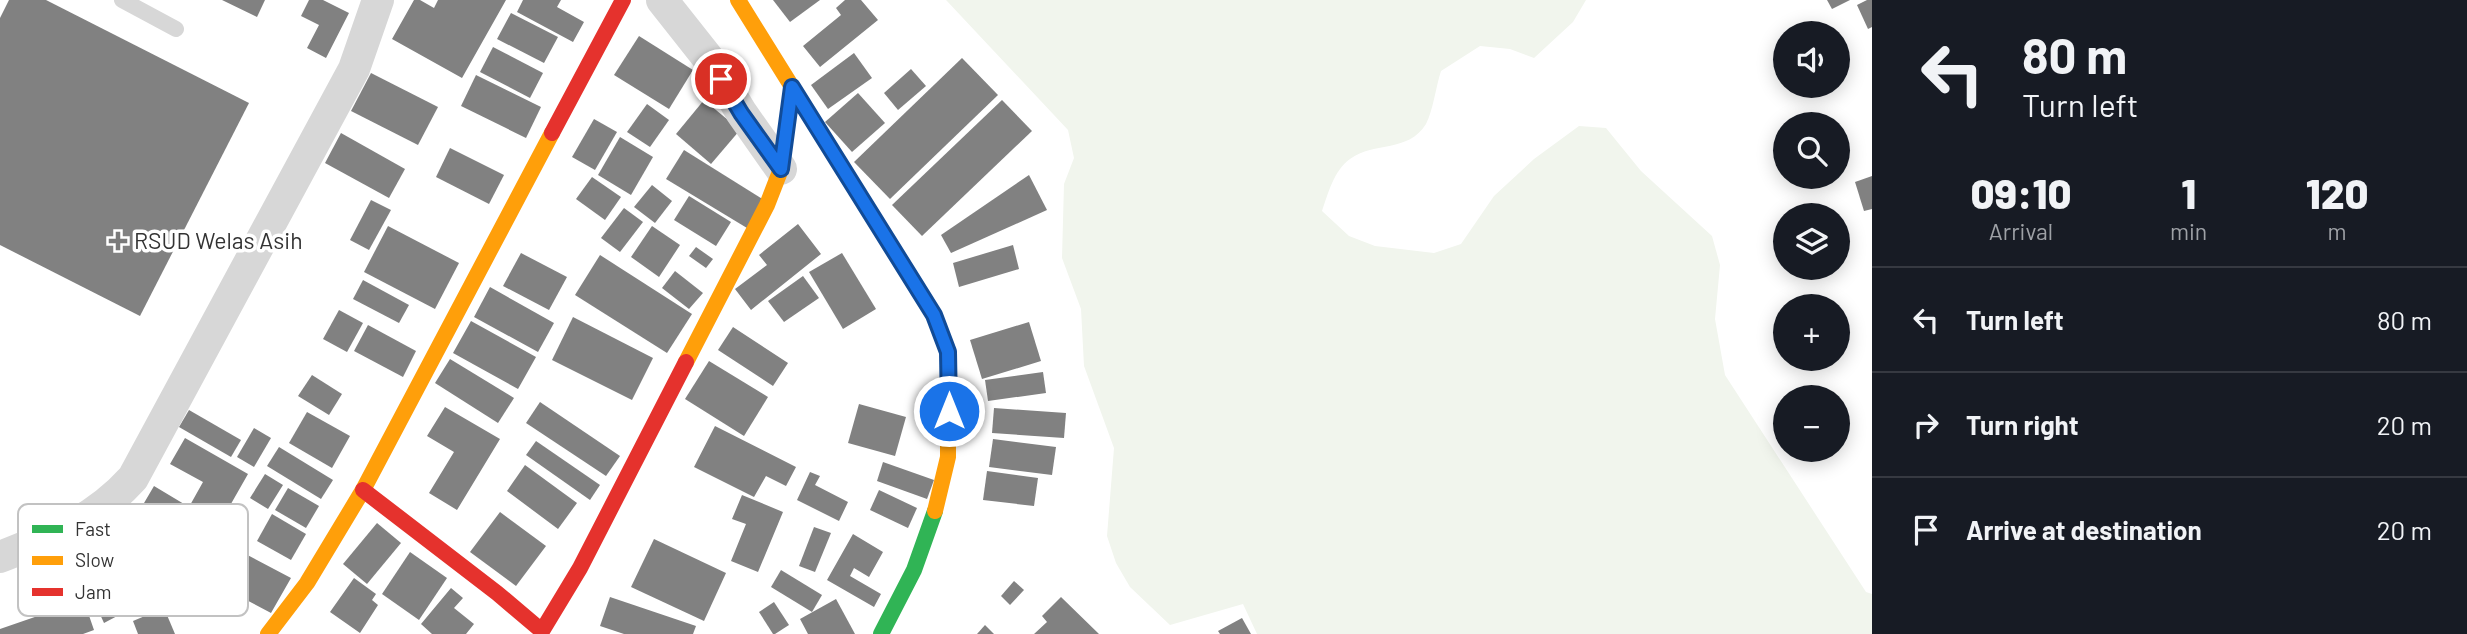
<!DOCTYPE html>
<meta charset="utf-8">
<style>
body{margin:0;font-family:Barlow,sans-serif;background:#242831;color:#f1f3f6;height:100vh;display:flex;flex-direction:column;font-size:26px;white-space:nowrap}
*{box-sizing:border-box;margin:0}
p{font-size:23px;color:#9ea1a6}
.icon{flex:none;width:38px;height:38px;fill:none;stroke:currentColor;stroke-width:2;stroke-linecap:round;stroke-linejoin:round}
.map{position:relative;flex:1;overflow:hidden}
.details{display:flex;flex-direction:column;background:#171b24;width:595px}
.details>*{flex:none}
.hud{background:#171b24;color:#f1f3f6;overflow:hidden}
.buttons{position:absolute;left:1773px;top:21px;display:grid;gap:14px}
.buttons a{display:grid;place-items:center;width:77px;height:77px;border-radius:50%;background:#171b24;box-shadow:0 4px 18px #0003;font-size:35px}
.pin{position:absolute;display:grid;place-items:center;width:60px;height:60px;color:#fff;margin:-30px;border:4px solid #fff;border-radius:50%;box-shadow:0 2px 7px #0007}
.me{position:absolute;width:77px;margin:-38px;rotate:0deg;stroke-linejoin:round;filter:drop-shadow(0 0 5px #0008)}
.turn{display:flex;align-items:center;gap:24px;height:147px;padding:0 35px;font-size:32px}
.turn .icon{width:91px;height:91px;stroke-width:2.5}
.turn b{display:block;font-size:49px;line-height:60px}
.eta{display:flex;justify-content:space-evenly;align-items:center;height:119px;text-align:center}
.eta b{font-size:42px;font-weight:800;line-height:49px}
ul{padding:0;list-style:none}
li{display:flex;align-items:center;gap:21px;height:105px;padding:0 35px;border-top:2px solid #363941}
li div{flex:1}
li b{display:block;font-size:26px}
li em{font-style:normal}
main{display:flex;flex:1;min-height:0}
.map>svg:first-child{display:block}
</style>
<main>
<div class="map">
<svg width="1872" height="634" viewBox="0 0 1872 634">
<rect width="100%" height="100%" fill="#fff"/>
<path fill="#f1f5ed" d="M 946,0 L 1586,0 L 1573,22 L 1534,58 L 1510,49 L 1480,46 L 1441,71 C 1436,86 1433,111 1426,124 C 1408,153 1375,141 1350,159 C 1334,170 1328,194 1322,211 L 1349,236 L 1375,246 L 1434,253 L 1461,244 L 1494,196 L 1534,159 L 1579,126 L 1606,128 L 1641,171 L 1712,236 L 1720,265 L 1715,319 L 1725,375 L 1866,592 L 1872,594 L 1872,634 L 1257,634 L 1243,604 L 1170,625 L 1130,587 L 1116,563 L 1107,536 L 1114,448 L 1084,366 L 1081,309 L 1062,258 L 1064,184 L 1074,158 L 1068,130 Z"/>
<g fill="#818181">
<path d="M 9,0 L 46,0 L 249,103 L 140,316 L 0,245 L 0,18 Z"/>
<path d="M 222,0 L 265,0 L 257,17 Z"/>
<path d="M 309,0 L 323,0 L 349,13 L 326,58 L 307,48 L 319,25 L 301,16 Z"/>
<path d="M 414,0 L 420,0 L 434,8 L 438,0 L 506,0 L 462,78 L 392,39 Z"/>
<path d="M 523,0 L 561,0 L 557,7 L 584,22 L 573,42 L 517,12 Z"/>
<path d="M 773,0 L 820,0 L 790,22 Z"/>
<path d="M 845,0 L 861,0 L 878,20 L 820,67 L 803,46 L 841,15 L 836,8 Z"/>
<path d="M 1827,0 L 1850,0 L 1832,9 Z"/>
<path d="M 1867,0 L 1872,0 L 1872,27 L 1868,29 L 1857,5 Z"/>
<path d="M 511,13 L 558,37 L 544,63 L 497,39 Z"/>
<path d="M 1817,25 L 1821,33 L 1802,33 Z"/>
<path d="M 639,36 L 693,70 L 669,109 L 614,75 Z"/>
<path d="M 493,47 L 543,73 L 530,98 L 480,72 Z"/>
<path d="M 854,53 L 872,78 L 828,109 L 811,85 Z"/>
<path d="M 962,58 L 998,95 L 890,199 L 854,162 Z"/>
<path d="M 911,69 L 926,86 L 898,110 L 884,93 Z"/>
<path d="M 371,73 L 438,107 L 418,145 L 351,111 Z"/>
<path d="M 476,75 L 541,107 L 526,138 L 461,106 Z"/>
<path d="M 858,93 L 885,123 L 852,152 L 825,122 Z"/>
<path d="M 704,100 L 740,130 L 711,164 L 676,134 Z"/>
<path d="M 1002,100 L 1032,131 L 922,236 L 892,205 Z"/>
<path d="M 647,104 L 669,120 L 650,147 L 627,132 Z"/>
<path d="M 594,119 L 617,132 L 595,170 L 572,157 Z"/>
<path d="M 341,133 L 405,169 L 389,198 L 325,163 Z"/>
<path d="M 620,137 L 653,157 L 631,195 L 598,175 Z"/>
<path d="M 450,148 L 504,175 L 489,204 L 436,177 Z"/>
<path d="M 684,150 L 764,200 L 747,228 L 666,179 Z"/>
<path d="M 1029,175 L 1047,210 L 951,253 L 941,235 Z"/>
<path d="M 1872,176 L 1872,209 L 1864,211 L 1855,182 Z"/>
<path d="M 592,177 L 621,197 L 605,220 L 576,199 Z"/>
<path d="M 652,185 L 672,201 L 655,223 L 634,207 Z"/>
<path d="M 689,196 L 731,222 L 716,246 L 674,220 Z"/>
<path d="M 371,200 L 391,210 L 369,250 L 350,240 Z"/>
<path d="M 624,208 L 643,222 L 620,252 L 601,238 Z"/>
<path d="M 798,224 L 821,254 L 751,310 L 735,289 L 767,265 L 759,255 Z"/>
<path d="M 388,226 L 459,263 L 435,309 L 364,272 Z"/>
<path d="M 652,226 L 680,245 L 659,277 L 631,257 Z"/>
<path d="M 1013,245 L 1019,269 L 959,287 L 953,263 Z"/>
<path d="M 696,247 L 713,259 L 706,268 L 689,256 Z"/>
<path d="M 521,253 L 567,277 L 549,310 L 503,286 Z"/>
<path d="M 842,253 L 876,309 L 843,329 L 809,272 Z"/>
<path d="M 600,255 L 692,314 L 667,353 L 575,295 Z"/>
<path d="M 675,271 L 703,293 L 689,309 L 662,288 Z"/>
<path d="M 803,276 L 819,298 L 784,322 L 768,301 Z"/>
<path d="M 363,280 L 409,305 L 399,323 L 353,299 Z"/>
<path d="M 490,287 L 554,323 L 538,352 L 474,317 Z"/>
<path d="M 339,310 L 363,323 L 347,352 L 323,339 Z"/>
<path d="M 573,317 L 653,358 L 632,400 L 552,360 Z"/>
<path d="M 471,321 L 536,357 L 518,389 L 453,353 Z"/>
<path d="M 1029,322 L 1041,361 L 982,379 L 970,340 Z"/>
<path d="M 368,325 L 416,351 L 403,377 L 354,351 Z"/>
<path d="M 733,327 L 788,363 L 773,386 L 718,350 Z"/>
<path d="M 450,359 L 514,398 L 498,423 L 435,383 Z"/>
<path d="M 709,361 L 768,397 L 744,436 L 685,399 Z"/>
<path d="M 1043,372 L 1046,393 L 988,401 L 985,380 Z"/>
<path d="M 312,375 L 342,394 L 329,415 L 298,396 Z"/>
<path d="M 540,402 L 620,456 L 606,476 L 526,423 Z"/>
<path d="M 859,404 L 906,417 L 895,456 L 848,443 Z"/>
<path d="M 445,407 L 500,439 L 457,510 L 429,493 L 454,452 L 427,436 Z"/>
<path d="M 994,408 L 1066,413 L 1064,438 L 992,433 Z"/>
<path d="M 189,410 L 241,440 L 231,457 L 179,427 Z"/>
<path d="M 307,412 L 350,436 L 332,468 L 289,443 Z"/>
<path d="M 715,426 L 796,467 L 786,486 L 766,476 L 754,497 L 694,467 Z"/>
<path d="M 254,428 L 271,438 L 254,467 L 237,457 Z"/>
<path d="M 185,438 L 248,474 L 203,553 L 137,515 L 154,486 L 189,507 L 203,482 L 170,464 Z"/>
<path d="M 993,439 L 1056,447 L 1052,475 L 989,467 Z"/>
<path d="M 536,441 L 600,485 L 590,500 L 526,455 Z"/>
<path d="M 279,447 L 333,480 L 321,499 L 267,466 Z"/>
<path d="M 883,462 L 934,480 L 927,499 L 877,481 Z"/>
<path d="M 525,465 L 577,503 L 558,529 L 507,491 Z"/>
<path d="M 987,471 L 1038,478 L 1034,506 L 983,500 Z"/>
<path d="M 810,472 L 820,476 L 815,485 L 848,502 L 839,521 L 797,500 Z"/>
<path d="M 265,474 L 283,485 L 268,509 L 250,498 Z"/>
<path d="M 288,488 L 319,506 L 306,528 L 275,510 Z"/>
<path d="M 879,490 L 917,508 L 908,528 L 870,510 Z"/>
<path d="M 742,495 L 783,512 L 758,572 L 731,561 L 746,524 L 732,519 Z"/>
<path d="M 500,512 L 546,546 L 516,586 L 470,552 Z"/>
<path d="M 272,514 L 306,534 L 291,560 L 257,541 Z"/>
<path d="M 377,523 L 401,543 L 367,584 L 343,564 Z"/>
<path d="M 814,527 L 831,533 L 815,572 L 799,566 Z"/>
<path d="M 127,530 L 140,556 L 150,551 L 167,586 L 119,610 L 121,614 L 104,623 L 73,556 Z"/>
<path d="M 853,534 L 883,552 L 869,577 L 854,568 L 850,576 L 881,594 L 874,607 L 827,580 Z"/>
<path d="M 654,539 L 726,573 L 704,621 L 631,587 Z"/>
<path d="M 221,541 L 291,578 L 271,613 L 216,584 L 202,609 L 188,600 Z"/>
<path d="M 66,549 L 94,630 L 83,634 L 0,634 L 0,629 L 58,609 L 40,558 Z"/>
<path d="M 410,552 L 447,578 L 419,620 L 382,594 Z"/>
<path d="M 781,570 L 822,595 L 812,612 L 771,587 Z"/>
<path d="M 354,578 L 376,594 L 372,600 L 378,605 L 360,633 L 330,612 Z"/>
<path d="M 1014,581 L 1024,590 L 1010,605 L 1001,596 Z"/>
<path d="M 451,588 L 463,598 L 454,608 L 474,624 L 466,634 L 432,634 L 421,624 Z"/>
<path d="M 610,597 L 696,626 L 693,634 L 624,634 L 600,626 Z"/>
<path d="M 1061,597 L 1099,634 L 1034,634 L 1047,622 L 1042,616 Z"/>
<path d="M 836,599 L 855,634 L 808,634 L 800,619 Z"/>
<path d="M 774,602 L 789,625 L 775,634 L 773,634 L 759,612 Z"/>
<path d="M 164,608 L 175,634 L 138,634 L 133,621 Z"/>
<path d="M 1242,618 L 1251,634 L 1220,634 L 1218,631 Z"/>
<path d="M 985,625 L 994,634 L 977,634 Z"/>
</g>
<g fill="none" stroke-linecap="round" stroke-linejoin="round">
<path stroke="#d7d7d7" stroke-width="16" d="M 122,0 L 176,29"/>
<g stroke="#d7d7d7" stroke-width="32">
<path d="M 662,0 L 711,62 L 741,112 L 781,169"/>
<path d="M 0,557 C 53,536 94,521 133,478 L 354,69 L 378,0"/>
</g>
<path stroke="#30b455" stroke-width="16" d="M 881,634 L 914,570 L 935,511"/>
<g stroke="#ff9f0a" stroke-width="16">
<path d="M 738,0 L 934,315 L 948,352 L 948,457 L 935,511"/>
<path d="M 686,362 L 767,205 L 781,169 L 792,87"/>
<path d="M 268,634 L 307,583 L 363,490 L 552,133"/>
</g>
<g stroke="#e5322d" stroke-width="16">
<path d="M 552,133 L 623,0"/>
<path d="M 363,490 L 497,593 L 542,631 L 580,568 L 686,362"/>
</g>
</g>
<g fill="none" stroke-linecap="round" stroke-linejoin="round">
<defs>
<path id="route" d="M 721,79 L 741,113 L 781,169 L 792,87 L 934,315 L 948,352 L 949,411"/>
</defs>
<use href="#route" stroke="#114b97" stroke-width="18"/>
<use href="#route" stroke="#1a73e8" stroke-width="12"/>
</g>
<path fill="#7a7a7a" stroke="#fff" stroke-width="2.5" d="M114.5 230.5h7v7h7v7h-7v7h-7v-7h-7v-7h7z"/>
<g text-anchor="middle" stroke-width="7" stroke-linejoin="round" paint-order="stroke">
<g font-size="23" fill="#333" stroke="#fff" text-anchor="start">
<text x="134" y="249">RSUD Welas Asih</text>
</g>
</g>
<rect x="18" y="504" width="230" height="112" rx="10" fill="#fff" stroke="#c2c2c2" stroke-width="2"/>
<rect x="32" y="525" width="31" height="8" fill="#30b455"/>
<rect x="32" y="556" width="31" height="9" fill="#ff9f0a"/>
<rect x="32" y="588" width="31" height="8" fill="#e5322d"/>
<g font-size="19" fill="#333">
<text x="75" y="536">Fast</text>
<text x="75" y="567">Slow</text>
<text x="75" y="599">Jam</text>
</g>
</svg>
<div class="buttons">
<a><svg class="icon" aria-label="sound" viewBox="0 0 24 24"><path d="M4 9h4l5-4v14l-5-4H4zM17 9q2 3 0 6"/></svg></a>
<a><svg class="icon" aria-label="search" viewBox="0 0 24 24"><circle cx="10" cy="10" r="6"/><path d="M15 15l6 6"/></svg></a>
<a><svg class="icon" aria-label="layers" viewBox="0 0 24 24"><path d="M12 4l9 5-9 5-9-5zM3 14l9 5 9-5"/></svg></a>
<a>+</a>
<a>−</a>
</div>
<div class="pin" style="left:721px;top:79px;background:#d93025"><svg class="icon" aria-label="arrive" viewBox="0 0 24 24"><path d="M6 21V4h12l-3 4 3 4H6"/></svg></div>
<svg class="me" style="left:949px;top:411px" viewBox="-20 -20 40 40"><circle r="17" fill="#1a73e8" stroke="#fff" stroke-width="3"/><path d="M0-11L8 9 0 5-8 9z" fill="#fff"/></svg>
</div>
<section class="details">
<div class="hud">
<div class="turn"><svg class="icon" aria-label="left" viewBox="0 0 24 24"><path d="M17 20v-9H6M10 6l-5 5 5 5"/></svg><div><b>80 m</b>Turn left</div></div>
</div>
<div class="eta">
<div><b>09:10</b><p>Arrival</p></div>
<div><b>1</b><p>min</p></div>
<div><b>120</b><p>m</p></div>
</div>
<ul>
<li><svg class="icon" aria-label="left" viewBox="0 0 24 24"><path d="M17 20v-9H6M10 6l-5 5 5 5"/></svg><div><b>Turn left</b></div><em>80 m</em></li>
<li><svg class="icon" aria-label="right" viewBox="0 0 24 24"><path d="M7 20v-9h11M14 6l5 5-5 5"/></svg><div><b>Turn right</b></div><em>20 m</em></li>
<li><svg class="icon" aria-label="arrive" viewBox="0 0 24 24"><path d="M6 21V4h12l-3 4 3 4H6"/></svg><div><b>Arrive at destination</b></div><em>20 m</em></li>
</ul>
</section>
</main>
